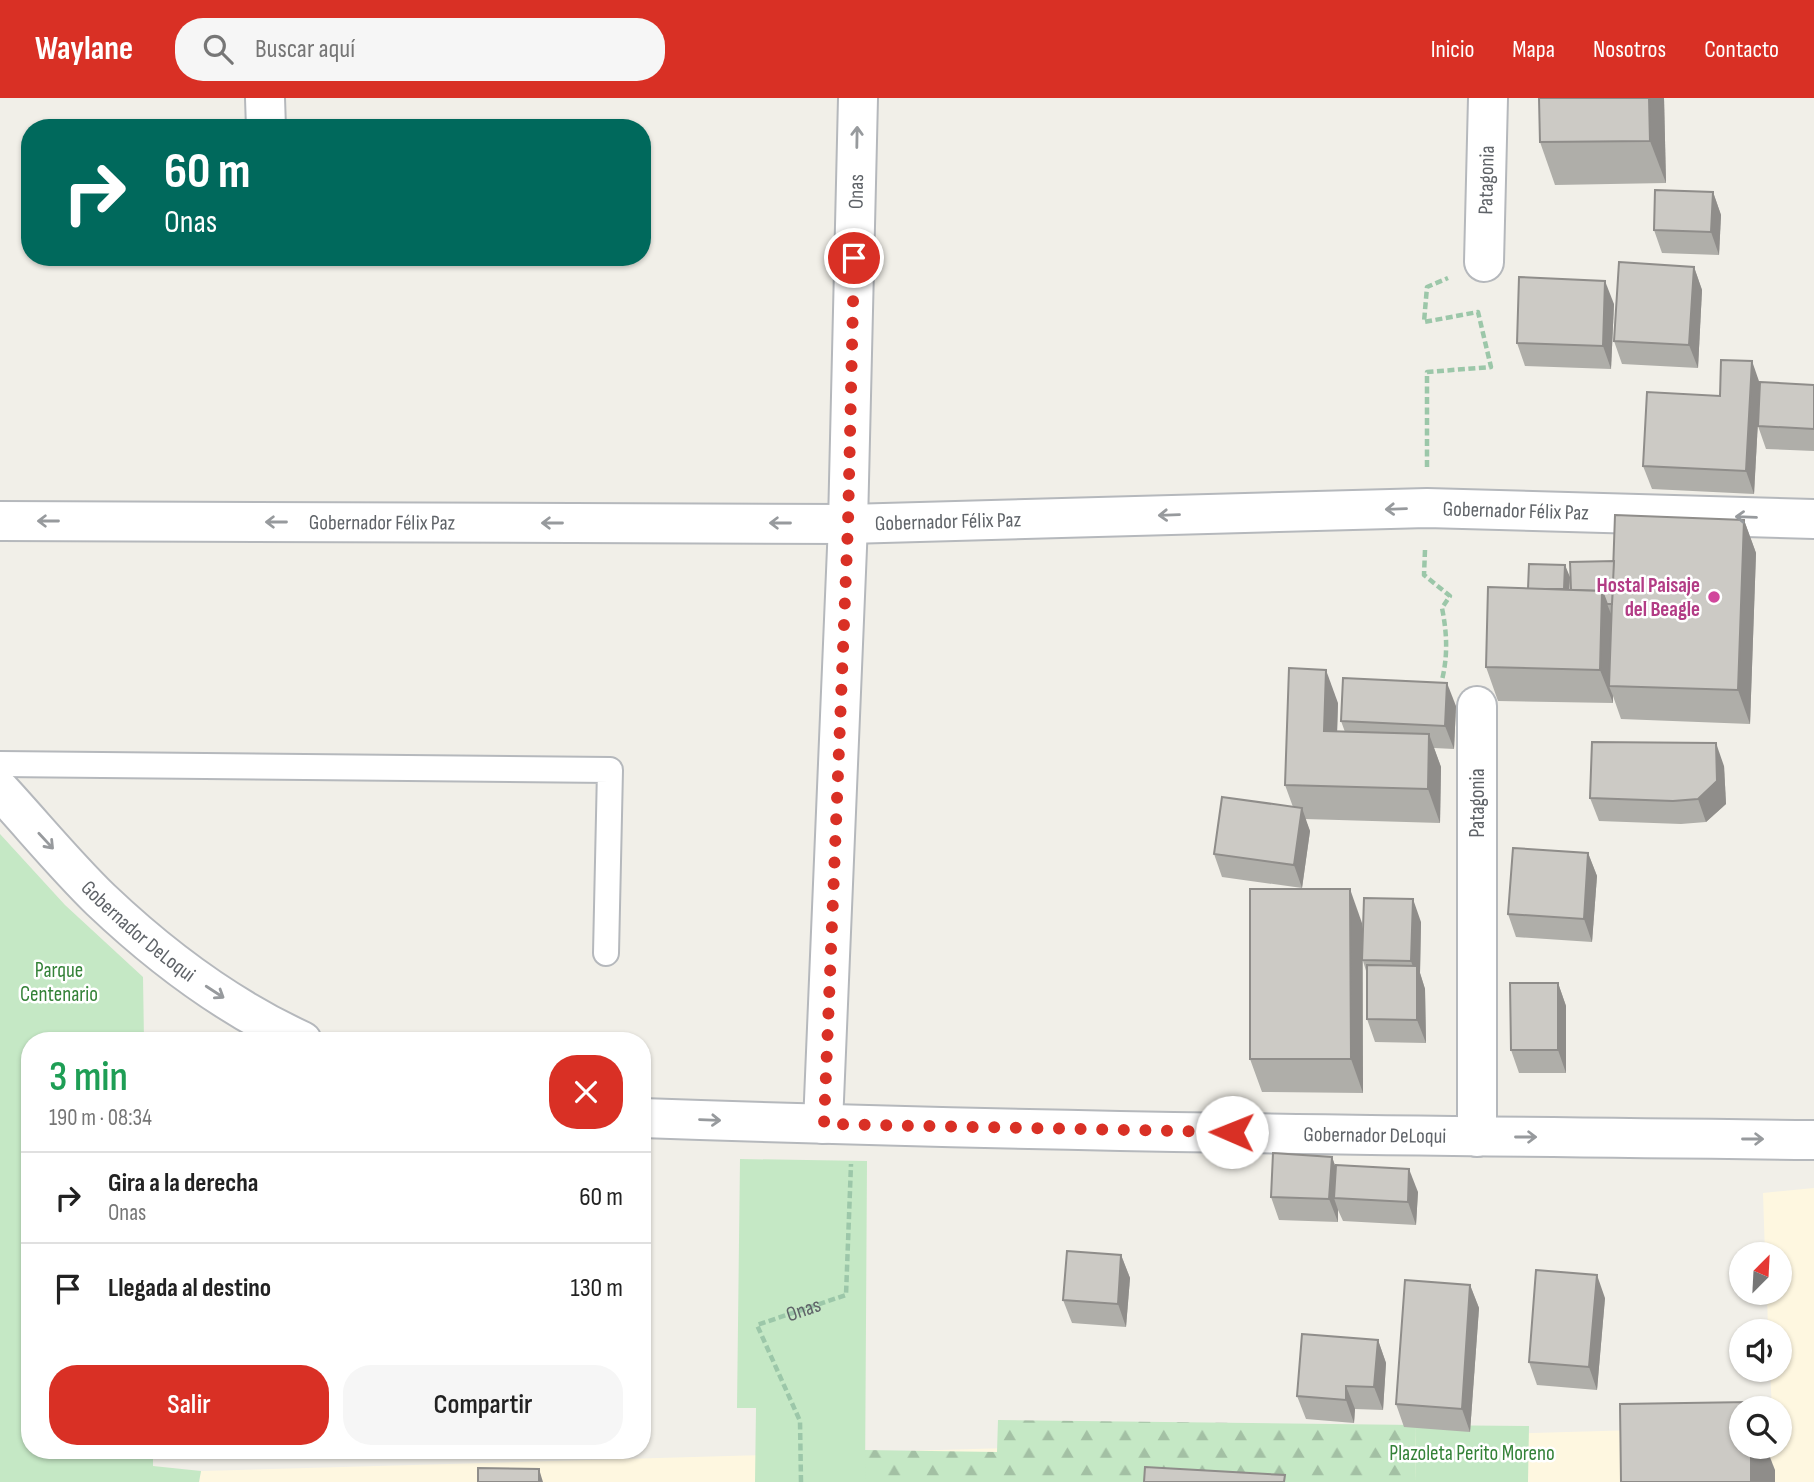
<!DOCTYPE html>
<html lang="es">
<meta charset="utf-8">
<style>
body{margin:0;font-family:"Sofia Sans Condensed",sans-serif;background:#f6f6f6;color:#222;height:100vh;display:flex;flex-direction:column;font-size:26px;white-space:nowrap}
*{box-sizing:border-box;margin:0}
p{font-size:23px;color:#767676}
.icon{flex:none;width:38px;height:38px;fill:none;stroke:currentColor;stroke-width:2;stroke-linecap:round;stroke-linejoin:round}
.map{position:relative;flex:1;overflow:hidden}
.sheet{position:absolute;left:21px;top:934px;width:630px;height:427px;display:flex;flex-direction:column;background:#fff;border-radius:28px;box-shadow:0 2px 5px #0004}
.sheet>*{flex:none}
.hud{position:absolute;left:21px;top:21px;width:630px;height:147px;border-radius:28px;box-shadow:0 2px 5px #0004;background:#00695c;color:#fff;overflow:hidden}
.needle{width:46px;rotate:24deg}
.buttons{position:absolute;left:1729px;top:1144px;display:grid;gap:14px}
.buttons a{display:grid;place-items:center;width:63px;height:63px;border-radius:50%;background:#fff;box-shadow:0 2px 5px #0004;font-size:35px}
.pin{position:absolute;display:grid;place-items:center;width:60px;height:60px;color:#fff;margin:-30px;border:4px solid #fff;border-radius:50%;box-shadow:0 2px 7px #0007}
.me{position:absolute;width:77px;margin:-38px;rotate:271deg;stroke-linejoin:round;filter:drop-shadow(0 0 5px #0008)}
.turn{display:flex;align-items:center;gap:24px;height:147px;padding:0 28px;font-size:32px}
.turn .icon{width:91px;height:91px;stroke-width:2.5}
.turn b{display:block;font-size:49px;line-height:60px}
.round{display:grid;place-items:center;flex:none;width:74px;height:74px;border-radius:28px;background:#f6f6f6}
.head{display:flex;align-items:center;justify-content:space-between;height:119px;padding:0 28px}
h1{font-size:42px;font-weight:600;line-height:52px;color:#1e9e55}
.primary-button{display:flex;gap:14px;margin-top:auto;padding:14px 28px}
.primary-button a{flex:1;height:80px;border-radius:28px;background:#d93025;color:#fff;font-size:28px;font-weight:600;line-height:80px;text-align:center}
.primary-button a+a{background:#f6f6f6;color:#222}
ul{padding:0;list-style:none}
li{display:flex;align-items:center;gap:21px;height:91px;padding:0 28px;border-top:2px solid #e0e0e0}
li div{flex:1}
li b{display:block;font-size:26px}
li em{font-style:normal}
header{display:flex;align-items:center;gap:42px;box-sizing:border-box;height:98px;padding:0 35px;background:#d93025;color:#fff}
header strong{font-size:33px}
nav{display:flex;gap:38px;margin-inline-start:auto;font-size:24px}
.search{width:490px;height:63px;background:#f6f6f6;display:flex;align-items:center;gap:18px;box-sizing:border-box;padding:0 24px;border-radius:28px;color:#767676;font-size:26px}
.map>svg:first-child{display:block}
</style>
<header>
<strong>Waylane</strong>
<div class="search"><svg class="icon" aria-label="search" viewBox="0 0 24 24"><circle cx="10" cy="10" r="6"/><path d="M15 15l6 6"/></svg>Buscar aquí</div>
<nav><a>Inicio</a><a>Mapa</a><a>Nosotros</a><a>Contacto</a></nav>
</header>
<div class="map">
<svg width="1814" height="1384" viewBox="0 0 1814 1384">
<defs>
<pattern id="forest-firs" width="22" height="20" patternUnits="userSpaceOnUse" patternTransform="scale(1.75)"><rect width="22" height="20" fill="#c5e8c5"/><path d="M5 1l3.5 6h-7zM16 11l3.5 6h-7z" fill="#a3c0a4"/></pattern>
</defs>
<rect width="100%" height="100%" fill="#f1efe8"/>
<path fill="#fef7e0" d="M 1814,1090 L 1814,1384 L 199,1384 L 201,1373 L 1741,1329 L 1741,1349 L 1780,1349 L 1780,1311 L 1772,1311 L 1770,1272 L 1780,1272 L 1780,1234 L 1768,1234 L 1767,1195 L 1780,1195 L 1780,1157 L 1765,1157 L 1763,1095 Z"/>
<path fill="url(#forest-firs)" d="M 998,1322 L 1416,1327 L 1415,1384 L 865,1384 L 865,1352 L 997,1354 Z"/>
<g fill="#c5e8c5">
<path d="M 0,736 L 65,807 L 143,879 L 144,943 L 30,943 L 30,1353 L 153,1353 L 153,1368 L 201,1373 L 199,1384 L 0,1384 Z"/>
<path d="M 740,1061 L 867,1063 L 865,1384 L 755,1384 L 756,1310 L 737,1310 Z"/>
<path d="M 1416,1327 L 1529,1328 L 1528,1384 L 1415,1384 Z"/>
</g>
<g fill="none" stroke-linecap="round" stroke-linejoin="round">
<defs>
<path id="lane" d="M 0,666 L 610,672 L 606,855"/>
<g id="street">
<path d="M 265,0 L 266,30"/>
<path id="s2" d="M 1484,164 L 1488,0"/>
<path id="s3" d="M 0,423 L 848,426 L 1427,410 L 1814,421"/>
<path id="s4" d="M 0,692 C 34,729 66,768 101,802 C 161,859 228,909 302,943"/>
<path id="s5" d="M 642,1020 C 1033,1034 1423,1038 1814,1042"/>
<path id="s6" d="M 823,1026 L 848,426 L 858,0"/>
<path d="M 1477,1039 L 1477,608"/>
</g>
</defs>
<use href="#lane" stroke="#b5b8bc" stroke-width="28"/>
<use href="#street" stroke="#b5b8bc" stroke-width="42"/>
<g stroke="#9cc7a9" stroke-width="4.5" stroke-dasharray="7 3.5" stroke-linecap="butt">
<path d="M 1427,369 L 1427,274 L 1491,269 L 1478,214 L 1424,224 L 1427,189 L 1448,180"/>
<path d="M 1425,452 L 1424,477 L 1450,498 L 1442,510 C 1447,535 1448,557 1442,582"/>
<path id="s1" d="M 801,1384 L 800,1323 L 757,1227 L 846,1197 L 851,1066"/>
</g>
<use href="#lane" stroke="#fff" stroke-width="24"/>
<use href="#street" stroke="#fff" stroke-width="38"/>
</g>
<g fill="#afaea9">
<path d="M 1664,0 L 1666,85 L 1555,87 L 1540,44 Z"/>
<path d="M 1713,94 L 1721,117 L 1719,157 L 1662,155 L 1654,132 Z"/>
<path d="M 1694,169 L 1702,192 L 1698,270 L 1622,266 L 1614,243 Z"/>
<path d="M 1614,206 L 1611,271 L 1525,268 L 1517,245 Z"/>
<path d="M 1760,286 L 1754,396 L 1652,391 L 1643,368 L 1720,298 Z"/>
<path d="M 1814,287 L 1814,353 L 1766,351 L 1758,328 Z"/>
<path d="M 1744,422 L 1756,455 L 1750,626 L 1621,621 L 1613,598 L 1613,605 L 1498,603 L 1486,569 L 1528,491 L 1570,479 L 1569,492 L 1571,492 L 1614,463 Z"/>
<path d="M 1338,605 L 1337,634 L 1345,634 L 1341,623 L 1456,608 L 1454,651 L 1434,650 L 1441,669 L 1440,725 L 1305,721 L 1310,733 L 1302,790 L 1222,779 L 1214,756 L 1293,709 L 1285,687 Z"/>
<path d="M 1724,668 L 1726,706 L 1706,724 L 1681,726 L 1599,723 L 1590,700 Z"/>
<path d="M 1588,755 L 1597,778 L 1592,844 L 1516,839 L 1508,816 Z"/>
<path d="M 1421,824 L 1420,875 L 1425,891 L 1426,945 L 1375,944 L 1367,921 L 1367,876 L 1363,863 L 1363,995 L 1262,994 L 1250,961 L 1362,825 L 1362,854 Z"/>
<path d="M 1558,885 L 1566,908 L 1566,975 L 1519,975 L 1511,952 Z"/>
<path d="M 1332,1059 L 1336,1070 L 1418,1094 L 1416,1127 L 1343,1123 L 1338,1112 L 1338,1124 L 1279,1122 L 1271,1099 Z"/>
<path d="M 1121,1157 L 1130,1180 L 1126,1229 L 1072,1225 L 1063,1202 Z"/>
<path d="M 1470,1187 L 1479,1210 L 1470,1334 L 1404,1329 L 1396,1306 Z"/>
<path d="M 1605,1200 L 1597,1292 L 1537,1287 L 1529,1264 Z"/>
<path d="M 1378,1242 L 1386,1265 L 1383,1312 L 1355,1311 L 1354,1325 L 1306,1321 L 1297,1298 Z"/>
</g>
<g fill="#8f8d8a">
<path d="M 1649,0 L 1664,0 L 1666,85 L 1650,43 Z"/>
<path d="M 1713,94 L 1721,117 L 1719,157 L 1711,134 Z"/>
<path d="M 1694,169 L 1702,192 L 1698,270 L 1689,247 Z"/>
<path d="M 1605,183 L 1614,206 L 1611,271 L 1603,248 Z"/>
<path d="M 1752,263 L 1760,286 L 1754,396 L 1746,373 Z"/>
<path d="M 1744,422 L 1756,455 L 1750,626 L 1738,592 Z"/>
<path d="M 1565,467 L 1570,479 L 1568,517 L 1563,505 Z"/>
<path d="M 1602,493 L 1615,526 L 1609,588 L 1613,598 L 1613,605 L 1600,572 Z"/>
<path d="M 1326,572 L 1338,605 L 1336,667 L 1324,633 Z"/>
<path d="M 1447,585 L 1456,608 L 1454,651 L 1445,628 Z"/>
<path d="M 1429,636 L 1441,669 L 1440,725 L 1428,691 Z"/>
<path d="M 1716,645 L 1724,668 L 1726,706 L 1706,724 L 1698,701 Z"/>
<path d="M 1302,710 L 1310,733 L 1302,790 L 1294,767 Z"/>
<path d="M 1588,755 L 1597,778 L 1592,844 L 1584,821 Z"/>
<path d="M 1350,791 L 1362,825 L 1363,995 L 1351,961 Z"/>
<path d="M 1413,801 L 1421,824 L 1420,875 L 1425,891 L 1426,945 L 1417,922 L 1417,880 L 1411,863 Z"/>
<path d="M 1558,885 L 1566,908 L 1566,975 L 1558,952 Z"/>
<path d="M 1332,1059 L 1340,1082 L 1334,1100 L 1338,1112 L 1338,1124 L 1329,1101 Z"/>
<path d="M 1409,1071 L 1418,1094 L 1416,1127 L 1408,1104 Z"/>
<path d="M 1121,1157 L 1130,1180 L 1126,1229 L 1118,1206 Z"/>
<path d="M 1597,1177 L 1605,1200 L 1597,1292 L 1589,1269 Z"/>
<path d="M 1470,1187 L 1479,1210 L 1470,1334 L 1462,1311 Z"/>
<path d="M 1378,1242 L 1386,1265 L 1383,1312 L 1374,1289 Z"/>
<path d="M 1346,1288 L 1355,1311 L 1354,1325 L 1346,1302 Z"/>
<path d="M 1751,1349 L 1766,1349 L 1775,1372 L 1775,1384 L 1751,1384 Z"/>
<path d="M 539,1371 L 543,1384 L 539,1384 Z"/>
</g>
<g fill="#cccac5" stroke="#8f8d8a" stroke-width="2">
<path d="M 1539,0 L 1649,0 L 1650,43 L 1540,44 Z"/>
<path d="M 1655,92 L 1713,94 L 1711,134 L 1654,132 Z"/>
<path d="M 1619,164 L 1694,169 L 1689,247 L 1614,243 Z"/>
<path d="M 1519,179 L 1605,183 L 1603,248 L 1517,245 Z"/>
<path d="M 1721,262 L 1752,263 L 1746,373 L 1643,368 L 1647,294 L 1720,298 Z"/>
<path d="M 1760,284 L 1814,287 L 1814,331 L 1758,328 Z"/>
<path d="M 1615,417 L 1744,422 L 1738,592 L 1609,588 Z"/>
<path d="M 1614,463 L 1612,506 L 1607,506 L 1602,493 L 1571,492 L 1570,464 Z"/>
<path d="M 1529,466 L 1565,467 L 1564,491 L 1528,491 Z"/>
<path d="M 1488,489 L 1602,493 L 1600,572 L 1486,569 Z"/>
<path d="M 1289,570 L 1326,572 L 1324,633 L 1429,636 L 1428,691 L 1285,687 Z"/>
<path d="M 1343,580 L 1447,585 L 1445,628 L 1341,623 Z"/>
<path d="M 1592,644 L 1716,645 L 1717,683 L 1698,701 L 1673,703 L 1590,700 Z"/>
<path d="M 1222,699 L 1302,710 L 1294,767 L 1214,756 Z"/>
<path d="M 1513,750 L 1588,755 L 1584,821 L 1508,816 Z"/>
<path d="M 1250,791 L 1350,791 L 1351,961 L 1250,961 Z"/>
<path d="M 1364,800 L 1413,801 L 1411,863 L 1362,862 Z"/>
<path d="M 1367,867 L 1417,868 L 1417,922 L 1367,921 Z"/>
<path d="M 1510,885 L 1558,885 L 1558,952 L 1511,952 Z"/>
<path d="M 1273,1055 L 1332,1059 L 1329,1101 L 1271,1099 Z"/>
<path d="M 1336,1067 L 1409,1071 L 1408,1104 L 1334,1100 Z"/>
<path d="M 1067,1153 L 1121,1157 L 1118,1206 L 1063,1202 Z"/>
<path d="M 1536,1172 L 1597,1177 L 1589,1269 L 1529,1264 Z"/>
<path d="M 1405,1182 L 1470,1187 L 1462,1311 L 1396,1306 Z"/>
<path d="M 1302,1236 L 1378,1242 L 1374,1289 L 1346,1288 L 1346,1302 L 1297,1298 Z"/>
<path d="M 1750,1304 L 1750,1311 L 1741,1311 L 1741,1349 L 1751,1349 L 1751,1384 L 1621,1384 L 1620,1306 Z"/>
<path d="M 1145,1369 L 1285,1377 L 1284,1384 L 1144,1384 Z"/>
<path d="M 478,1370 L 539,1371 L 539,1384 L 478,1384 Z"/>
</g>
<defs><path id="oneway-shaft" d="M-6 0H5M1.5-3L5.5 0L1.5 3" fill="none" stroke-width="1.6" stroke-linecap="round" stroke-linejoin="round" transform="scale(1.75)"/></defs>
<g stroke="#979a9d">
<use href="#oneway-shaft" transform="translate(857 39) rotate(-89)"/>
<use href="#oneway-shaft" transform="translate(1396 411) rotate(178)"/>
<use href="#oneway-shaft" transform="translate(1169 417) rotate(178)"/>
<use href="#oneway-shaft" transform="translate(1746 419) rotate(-178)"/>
<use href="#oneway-shaft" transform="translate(48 423) rotate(-180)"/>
<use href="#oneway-shaft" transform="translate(276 424) rotate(-180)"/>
<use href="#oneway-shaft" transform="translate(552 425) rotate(-180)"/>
<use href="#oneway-shaft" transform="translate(780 425) rotate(-180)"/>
<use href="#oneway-shaft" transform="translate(46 743) rotate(47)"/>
<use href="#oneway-shaft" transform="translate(215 894) rotate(33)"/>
<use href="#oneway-shaft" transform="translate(710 1022) rotate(2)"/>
<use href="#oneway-shaft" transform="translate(1526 1039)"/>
<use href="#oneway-shaft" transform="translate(1753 1041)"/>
</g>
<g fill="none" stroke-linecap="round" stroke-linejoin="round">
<path stroke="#d93025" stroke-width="12" stroke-dasharray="0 21.6" d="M 854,160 L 848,426 L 824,1026 L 1232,1034"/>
</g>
<circle fill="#d1479c" stroke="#fff" stroke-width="2.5" cx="1714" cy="499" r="7"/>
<g text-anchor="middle" stroke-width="5" stroke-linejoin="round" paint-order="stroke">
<g font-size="21" fill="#5f6368" stroke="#fff">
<text dy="7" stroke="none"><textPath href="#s2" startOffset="82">Patagonia</textPath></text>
<text dy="7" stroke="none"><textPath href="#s6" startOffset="933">Onas</textPath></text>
<text dy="7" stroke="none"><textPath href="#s3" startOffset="1516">Gobernador Félix Paz</textPath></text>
<text dy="7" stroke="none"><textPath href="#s3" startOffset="948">Gobernador Félix Paz</textPath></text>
<text dy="7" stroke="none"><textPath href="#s3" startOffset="382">Gobernador Félix Paz</textPath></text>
<text transform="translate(1477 705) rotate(-90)" y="7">Patagonia</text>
<text dy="7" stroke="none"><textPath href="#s4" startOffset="198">Gobernador DeLoqui</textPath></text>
<text dy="7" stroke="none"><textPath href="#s5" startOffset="733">Gobernador DeLoqui</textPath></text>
<text dy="7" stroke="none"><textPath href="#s1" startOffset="215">Onas</textPath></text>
</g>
<g font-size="21" font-weight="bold" fill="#b23c85" stroke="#fff" text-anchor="end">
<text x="1700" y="494">Hostal Paisaje<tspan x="1700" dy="24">del Beagle</tspan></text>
</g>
<g font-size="21" fill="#348238" stroke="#fff">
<text x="59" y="879">Parque<tspan x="59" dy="24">Centenario</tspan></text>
<text x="1472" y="1362">Plazoleta Perito Moreno</text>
</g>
</g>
</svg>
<div class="buttons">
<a><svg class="needle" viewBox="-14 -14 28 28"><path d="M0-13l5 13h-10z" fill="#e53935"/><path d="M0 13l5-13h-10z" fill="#767676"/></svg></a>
<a><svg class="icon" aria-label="sound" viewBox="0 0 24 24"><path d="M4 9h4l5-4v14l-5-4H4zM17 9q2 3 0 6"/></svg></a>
<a><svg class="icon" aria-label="search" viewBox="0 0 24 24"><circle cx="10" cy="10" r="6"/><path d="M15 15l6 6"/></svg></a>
</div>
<div class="pin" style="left:854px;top:160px;background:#d93025"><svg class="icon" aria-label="arrive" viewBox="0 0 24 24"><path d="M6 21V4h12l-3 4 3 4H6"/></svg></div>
<svg class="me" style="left:1232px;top:1034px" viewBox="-20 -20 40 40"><circle r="19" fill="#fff"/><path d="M0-13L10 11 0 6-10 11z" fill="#d93025"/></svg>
<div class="hud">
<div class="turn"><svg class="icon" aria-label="right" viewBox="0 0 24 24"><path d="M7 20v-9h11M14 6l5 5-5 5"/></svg><div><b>60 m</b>Onas</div></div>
</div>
<section class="sheet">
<div class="head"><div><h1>3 min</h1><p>190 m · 08:34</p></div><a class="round" style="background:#d93025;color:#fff"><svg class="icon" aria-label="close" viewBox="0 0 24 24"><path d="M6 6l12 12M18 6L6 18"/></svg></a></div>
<ul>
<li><svg class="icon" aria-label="right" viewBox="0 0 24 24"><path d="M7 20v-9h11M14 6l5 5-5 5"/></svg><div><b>Gira a la derecha</b><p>Onas</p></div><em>60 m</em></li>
<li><svg class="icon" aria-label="arrive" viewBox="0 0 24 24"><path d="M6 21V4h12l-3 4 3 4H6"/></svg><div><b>Llegada al destino</b></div><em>130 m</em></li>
</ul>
<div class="primary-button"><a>Salir</a><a>Compartir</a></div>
</section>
</div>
